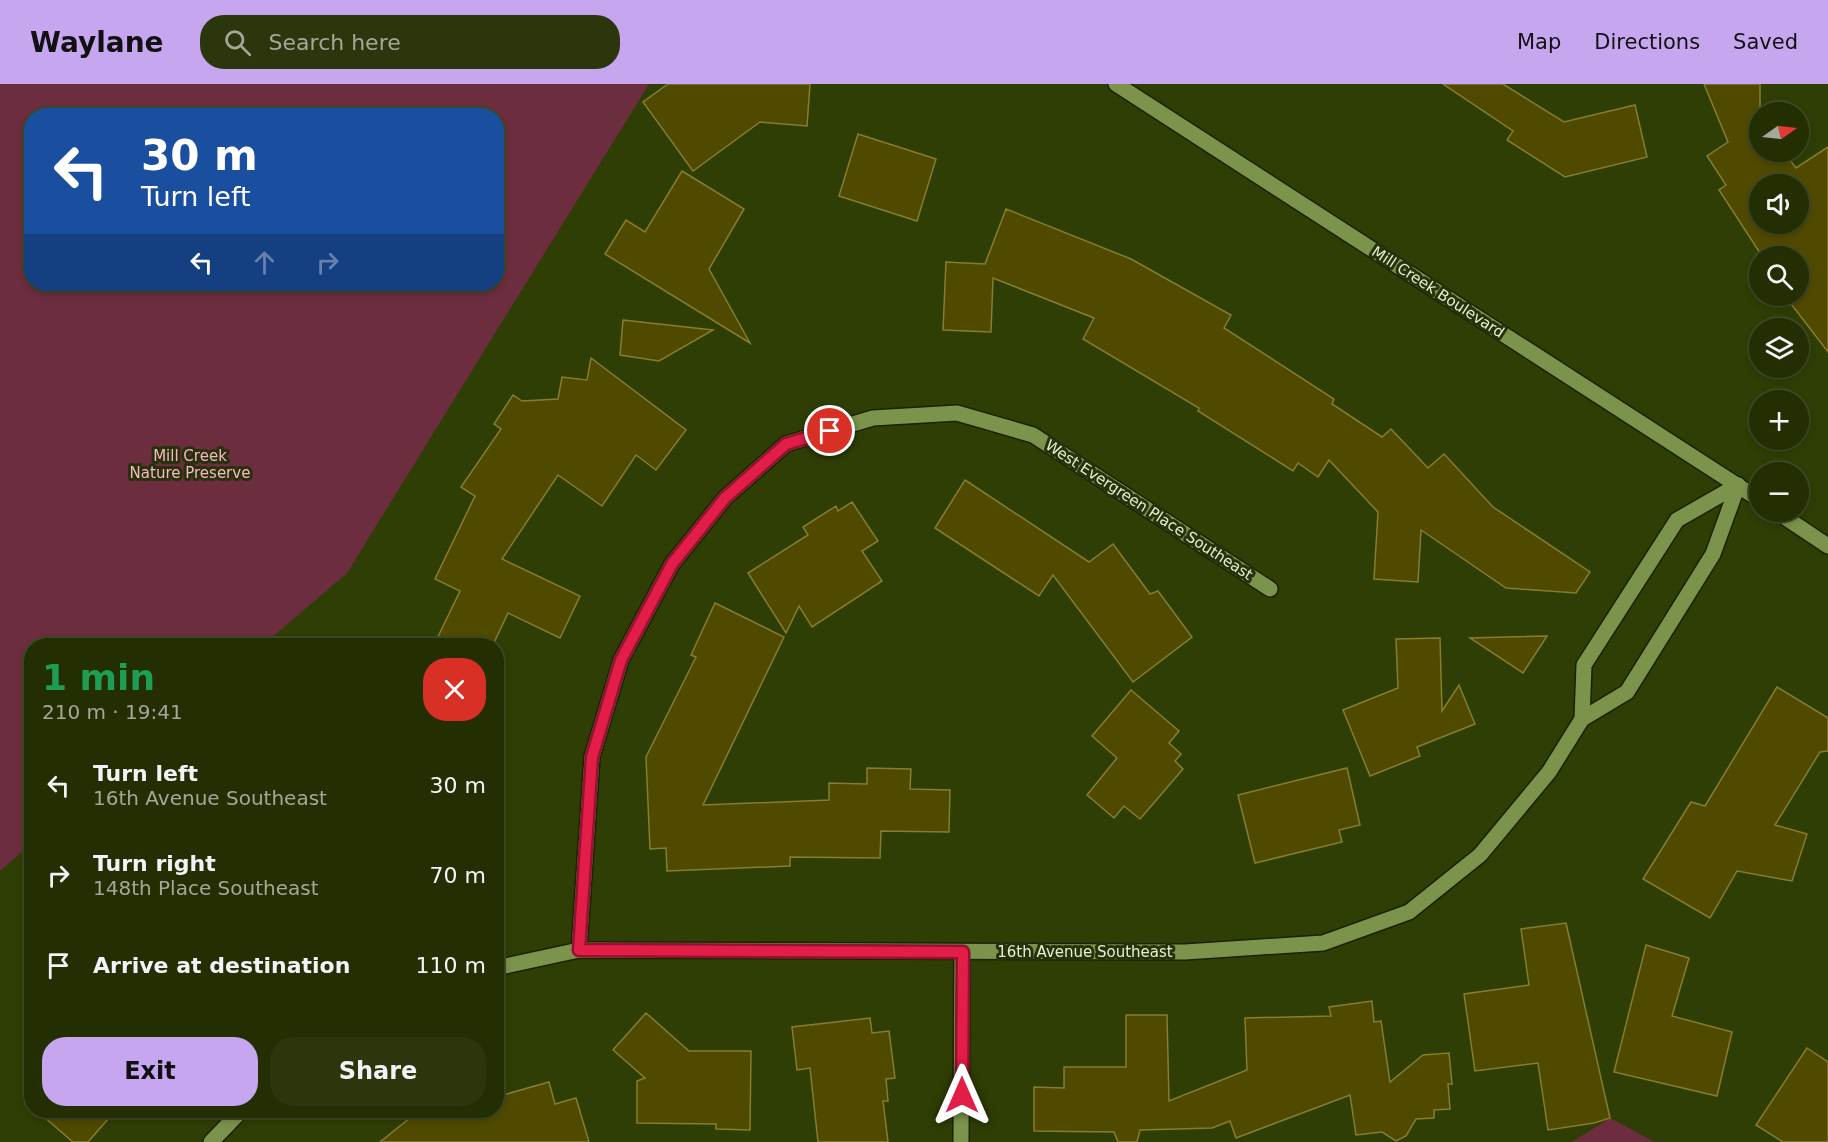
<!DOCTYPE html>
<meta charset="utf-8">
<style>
body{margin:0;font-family:"DejaVu Sans",sans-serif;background:#2b360d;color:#f1f3f6;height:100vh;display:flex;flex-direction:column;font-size:22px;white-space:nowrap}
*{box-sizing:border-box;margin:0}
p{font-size:20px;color:#a3a89a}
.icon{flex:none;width:33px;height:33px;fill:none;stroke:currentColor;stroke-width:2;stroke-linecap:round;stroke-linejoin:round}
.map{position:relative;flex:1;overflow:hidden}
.sheet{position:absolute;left:24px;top:554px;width:480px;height:480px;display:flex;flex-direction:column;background:#232e03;border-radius:24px;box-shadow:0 3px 9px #0003,0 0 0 2px #404a25}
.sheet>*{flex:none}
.hud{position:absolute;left:24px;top:24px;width:480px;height:183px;border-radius:24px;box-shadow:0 3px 9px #0003,0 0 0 2px #404a25;background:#1a4fa0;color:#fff;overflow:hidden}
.needle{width:39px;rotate:76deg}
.controls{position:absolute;left:1749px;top:18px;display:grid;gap:12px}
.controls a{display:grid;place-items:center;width:60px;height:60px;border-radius:50%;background:#232e03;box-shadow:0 3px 9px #0003,0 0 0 2px #404a25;font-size:30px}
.pin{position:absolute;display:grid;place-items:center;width:51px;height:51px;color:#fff;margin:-26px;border:3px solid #fff;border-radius:50%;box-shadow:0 2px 6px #0007}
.me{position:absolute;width:66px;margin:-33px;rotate:0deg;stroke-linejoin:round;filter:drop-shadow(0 0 4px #0008)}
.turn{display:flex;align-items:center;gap:21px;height:126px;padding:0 18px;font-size:27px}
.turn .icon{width:78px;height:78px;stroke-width:2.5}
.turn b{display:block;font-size:42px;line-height:51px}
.lanes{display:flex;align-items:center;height:57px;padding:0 18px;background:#0003;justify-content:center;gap:30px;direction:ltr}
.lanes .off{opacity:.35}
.round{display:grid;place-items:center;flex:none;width:63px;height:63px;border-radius:24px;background:#2b360d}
.head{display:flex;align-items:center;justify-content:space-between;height:102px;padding:0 18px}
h1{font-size:36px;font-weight:800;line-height:45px;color:#1e9e55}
.cta{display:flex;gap:12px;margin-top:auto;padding:12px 18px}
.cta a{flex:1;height:69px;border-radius:24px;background:#c7a6f0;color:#111;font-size:24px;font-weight:800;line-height:69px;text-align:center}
.cta a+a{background:#2b360d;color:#f1f3f6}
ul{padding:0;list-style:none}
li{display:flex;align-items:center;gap:18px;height:90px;padding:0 18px}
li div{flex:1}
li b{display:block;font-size:22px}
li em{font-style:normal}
header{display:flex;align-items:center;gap:36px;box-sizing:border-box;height:84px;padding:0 30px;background:#c7a6f0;color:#111}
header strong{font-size:28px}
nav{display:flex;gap:33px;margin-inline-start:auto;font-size:21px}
.search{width:420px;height:54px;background:#2b360d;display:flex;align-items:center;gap:15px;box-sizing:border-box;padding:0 21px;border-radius:24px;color:#a3a89a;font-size:22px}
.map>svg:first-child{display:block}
</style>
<header>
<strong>Waylane</strong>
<div class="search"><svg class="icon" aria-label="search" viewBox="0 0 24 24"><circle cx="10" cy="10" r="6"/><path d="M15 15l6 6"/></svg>Search here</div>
<nav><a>Map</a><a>Directions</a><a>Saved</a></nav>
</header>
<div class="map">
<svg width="1828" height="1058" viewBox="0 0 1828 1058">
<rect width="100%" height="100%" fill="#2f3e04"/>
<g fill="#6c2d3f" fill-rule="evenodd">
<path d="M 0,0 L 649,0 L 347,489 L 263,561 L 32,561 L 31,760 L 0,787 ZM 32,32 L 496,32 L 496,200 L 32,200 Z"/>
<path d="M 1610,1034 L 1655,1058 L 1572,1058 Z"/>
</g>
<g fill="#504a00" stroke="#857e2f" stroke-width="1.5" fill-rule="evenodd">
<path d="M 668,0 L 810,0 L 807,42 L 760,38 L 693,87 L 643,18 Z"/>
<path d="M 1443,0 L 1503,0 L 1564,38 L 1635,21 L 1647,73 L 1565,93 L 1507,56 L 1513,47 Z"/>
<path d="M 1704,0 L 1760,0 L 1760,68 L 1784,68 L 1796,84 L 1828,63 L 1828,268 L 1785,212 L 1798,212 L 1798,172 L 1762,172 L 1719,106 L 1726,101 L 1707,72 L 1728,58 ZM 1760,100 L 1798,100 L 1798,140 L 1760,140 Z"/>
<path d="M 858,50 L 936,75 L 917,137 L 839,112 Z"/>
<path d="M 682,87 L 744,125 L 709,185 L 750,259 L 605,170 L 626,136 L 645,148 Z"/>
<path d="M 1006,125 L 1131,175 L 1231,231 L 1224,244 L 1334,315 L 1332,320 L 1382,353 L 1391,345 L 1428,384 L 1444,370 L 1493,423 L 1590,488 L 1576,509 L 1506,504 L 1421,446 L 1418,498 L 1374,495 L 1378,428 L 1329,376 L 1318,393 L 1298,379 L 1293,387 L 1198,327 L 1199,324 L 1083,255 L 1094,234 L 993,194 L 991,248 L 943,246 L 946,178 L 985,180 Z"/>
<path d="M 623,236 L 713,246 L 659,277 L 620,271 Z"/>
<path d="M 591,274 L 686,346 L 656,386 L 636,371 L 602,422 L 558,391 L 502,475 L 580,512 L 560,554 L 508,529 L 493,561 L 434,561 L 460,507 L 435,495 L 475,412 L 461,403 L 501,345 L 494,340 L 513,311 L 522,317 L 558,315 L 562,293 L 587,296 Z"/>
<path d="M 965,396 L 1089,478 L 1113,460 L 1150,510 L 1158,507 L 1192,553 L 1133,598 L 1053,491 L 1039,512 L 935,444 Z"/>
<path d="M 852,418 L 878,457 L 862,467 L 882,497 L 812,543 L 799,522 L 786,549 L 748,489 L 808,451 L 803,443 L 836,422 L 838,427 Z"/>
<path d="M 715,519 L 784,553 L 703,721 L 829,716 L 829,699 L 867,700 L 867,684 L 911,685 L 910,705 L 950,706 L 949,748 L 881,747 L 880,774 L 790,773 L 790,782 L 667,787 L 666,764 L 650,765 L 646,673 L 696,573 L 691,571 Z"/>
<path d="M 1547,552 L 1523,589 L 1470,554 Z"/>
<path d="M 1440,554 L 1442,627 L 1459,601 L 1475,640 L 1417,663 L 1420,672 L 1370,692 L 1343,626 L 1398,604 L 1396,555 Z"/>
<path d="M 1777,603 L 1828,634 L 1828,667 L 1820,668 L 1775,741 L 1807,750 L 1792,797 L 1737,787 L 1710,834 L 1643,795 L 1691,718 L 1705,722 Z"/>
<path d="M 1131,606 L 1179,647 L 1169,659 L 1181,670 L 1175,677 L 1183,685 L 1140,735 L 1124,722 L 1114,734 L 1087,711 L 1117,674 L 1092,652 Z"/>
<path d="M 1347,684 L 1360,741 L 1339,746 L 1342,758 L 1255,779 L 1238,711 Z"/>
<path d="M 1566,839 L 1610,1034 L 1594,1039 L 1548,1046 L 1538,979 L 1475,987 L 1464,910 L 1529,901 L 1521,845 Z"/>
<path d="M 1646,861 L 1689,874 L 1672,932 L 1732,948 L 1717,1012 L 1614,988 Z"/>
<path d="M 1372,917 L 1374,938 L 1381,937 L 1390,998 L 1423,971 L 1449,969 L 1452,1000 L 1448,1000 L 1450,1025 L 1434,1026 L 1434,1034 L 1416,1035 L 1406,1052 L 1396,1057 L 1382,1048 L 1356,1051 L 1350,1011 L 1236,1054 L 1230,1037 L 1212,1044 L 1140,1046 L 1137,1058 L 1118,1058 L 1114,1048 L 1034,1047 L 1034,1003 L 1064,1004 L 1064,983 L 1126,983 L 1126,931 L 1167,931 L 1169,1017 L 1247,986 L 1245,934 L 1331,932 L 1329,923 Z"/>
<path d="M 646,929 L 689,967 L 751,967 L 750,1046 L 716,1045 L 716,1040 L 637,1039 L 637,997 L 645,994 L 613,966 Z"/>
<path d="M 870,934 L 872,949 L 889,947 L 895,994 L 886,995 L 888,1017 L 883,1017 L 888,1058 L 818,1058 L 810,984 L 797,986 L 792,943 Z"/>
<path d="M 1807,964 L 1828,978 L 1828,1058 L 1783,1058 L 1756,1041 Z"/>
<path d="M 549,998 L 555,1020 L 576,1014 L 589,1058 L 380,1058 L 420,1026 L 496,1026 L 496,1013 Z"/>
<path d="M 36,1026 L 116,1026 L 88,1058 L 73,1058 Z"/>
</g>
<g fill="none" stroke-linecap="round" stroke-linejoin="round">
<defs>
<g id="minor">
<path d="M 1582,635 L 1627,608 L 1713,470 L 1738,401"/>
<path d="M 579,866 L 592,673 L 621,576 L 672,480 L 725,414 L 786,360 L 873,334 L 957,329 L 1033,351 L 1270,505"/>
<path d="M 496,884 L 579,866 L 1185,868 L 1323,859 L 1409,828 L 1480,771 L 1549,688 L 1582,635 L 1584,581 L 1677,436 L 1738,401"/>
<path d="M 211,1058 L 242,1026"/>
<path d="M 961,1058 L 962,868"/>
</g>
<g id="tertiary">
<path d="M 1116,0 L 1760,416"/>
<path d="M 1777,428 L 1828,462"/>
</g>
</defs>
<use href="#minor" stroke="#192300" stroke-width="18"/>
<use href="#tertiary" stroke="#192300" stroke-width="18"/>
<use href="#minor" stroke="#7c934c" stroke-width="15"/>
<use href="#tertiary" stroke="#7c934c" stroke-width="15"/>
</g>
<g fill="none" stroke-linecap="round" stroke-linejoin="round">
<defs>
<path id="route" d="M 830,347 L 786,360 L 725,414 L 672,480 L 621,576 L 592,673 L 579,866 L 963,868 L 962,1011"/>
</defs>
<use href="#route" stroke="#92132f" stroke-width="15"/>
<use href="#route" stroke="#e11d48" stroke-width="10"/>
</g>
<g text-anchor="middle" stroke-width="6" stroke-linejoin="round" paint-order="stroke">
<g font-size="15" fill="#e2f0cc" stroke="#27320d">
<text transform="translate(1438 208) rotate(33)" y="5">Mill Creek Boulevard</text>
<text transform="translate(1149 426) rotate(33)" y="5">West Evergreen Place Southeast</text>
<text x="1085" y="873">16th Avenue Southeast</text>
</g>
<g font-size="15" fill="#fbb6c5" stroke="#27320d">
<text x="190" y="377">Mill Creek<tspan x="190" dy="17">Nature Preserve</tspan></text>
</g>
</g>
</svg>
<div class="controls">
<a><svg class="needle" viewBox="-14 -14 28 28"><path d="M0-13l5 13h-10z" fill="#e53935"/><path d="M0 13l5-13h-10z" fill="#a3a89a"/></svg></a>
<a><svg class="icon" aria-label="sound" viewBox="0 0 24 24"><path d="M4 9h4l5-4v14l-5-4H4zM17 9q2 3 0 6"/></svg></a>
<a><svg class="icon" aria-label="search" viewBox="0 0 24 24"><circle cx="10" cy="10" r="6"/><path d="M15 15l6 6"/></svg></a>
<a><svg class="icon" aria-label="layers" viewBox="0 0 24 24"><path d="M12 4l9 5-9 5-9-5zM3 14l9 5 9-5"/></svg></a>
<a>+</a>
<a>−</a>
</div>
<div class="pin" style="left:830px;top:347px;background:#d93025"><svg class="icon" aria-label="arrive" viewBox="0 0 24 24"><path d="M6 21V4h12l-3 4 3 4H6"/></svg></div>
<svg class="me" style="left:962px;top:1011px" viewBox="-20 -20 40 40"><path d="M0-17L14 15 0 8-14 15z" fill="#e11d48" stroke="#fff" stroke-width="4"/></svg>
<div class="hud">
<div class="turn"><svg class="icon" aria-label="left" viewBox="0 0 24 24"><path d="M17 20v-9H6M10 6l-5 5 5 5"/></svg><div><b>30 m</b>Turn left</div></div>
<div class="lanes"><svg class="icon" aria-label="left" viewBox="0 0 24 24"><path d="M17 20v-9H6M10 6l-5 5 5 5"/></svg><svg class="icon off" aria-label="ahead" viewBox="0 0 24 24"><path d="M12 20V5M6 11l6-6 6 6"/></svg><svg class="icon off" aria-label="right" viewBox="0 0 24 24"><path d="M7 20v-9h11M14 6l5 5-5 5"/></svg></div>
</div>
<section class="sheet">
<div class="head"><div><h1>1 min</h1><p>210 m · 19:41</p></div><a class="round" style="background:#d93025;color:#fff"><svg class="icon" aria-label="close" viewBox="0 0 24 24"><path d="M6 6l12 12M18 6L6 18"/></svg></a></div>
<ul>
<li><svg class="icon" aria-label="left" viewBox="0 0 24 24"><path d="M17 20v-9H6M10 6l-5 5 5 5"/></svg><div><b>Turn left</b><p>16th Avenue Southeast</p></div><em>30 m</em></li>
<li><svg class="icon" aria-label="right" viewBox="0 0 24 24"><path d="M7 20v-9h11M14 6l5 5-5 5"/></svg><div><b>Turn right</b><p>148th Place Southeast</p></div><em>70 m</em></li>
<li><svg class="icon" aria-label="arrive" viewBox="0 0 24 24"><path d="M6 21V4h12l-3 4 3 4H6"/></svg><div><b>Arrive at destination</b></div><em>110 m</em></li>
</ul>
<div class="cta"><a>Exit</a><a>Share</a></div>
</section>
</div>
